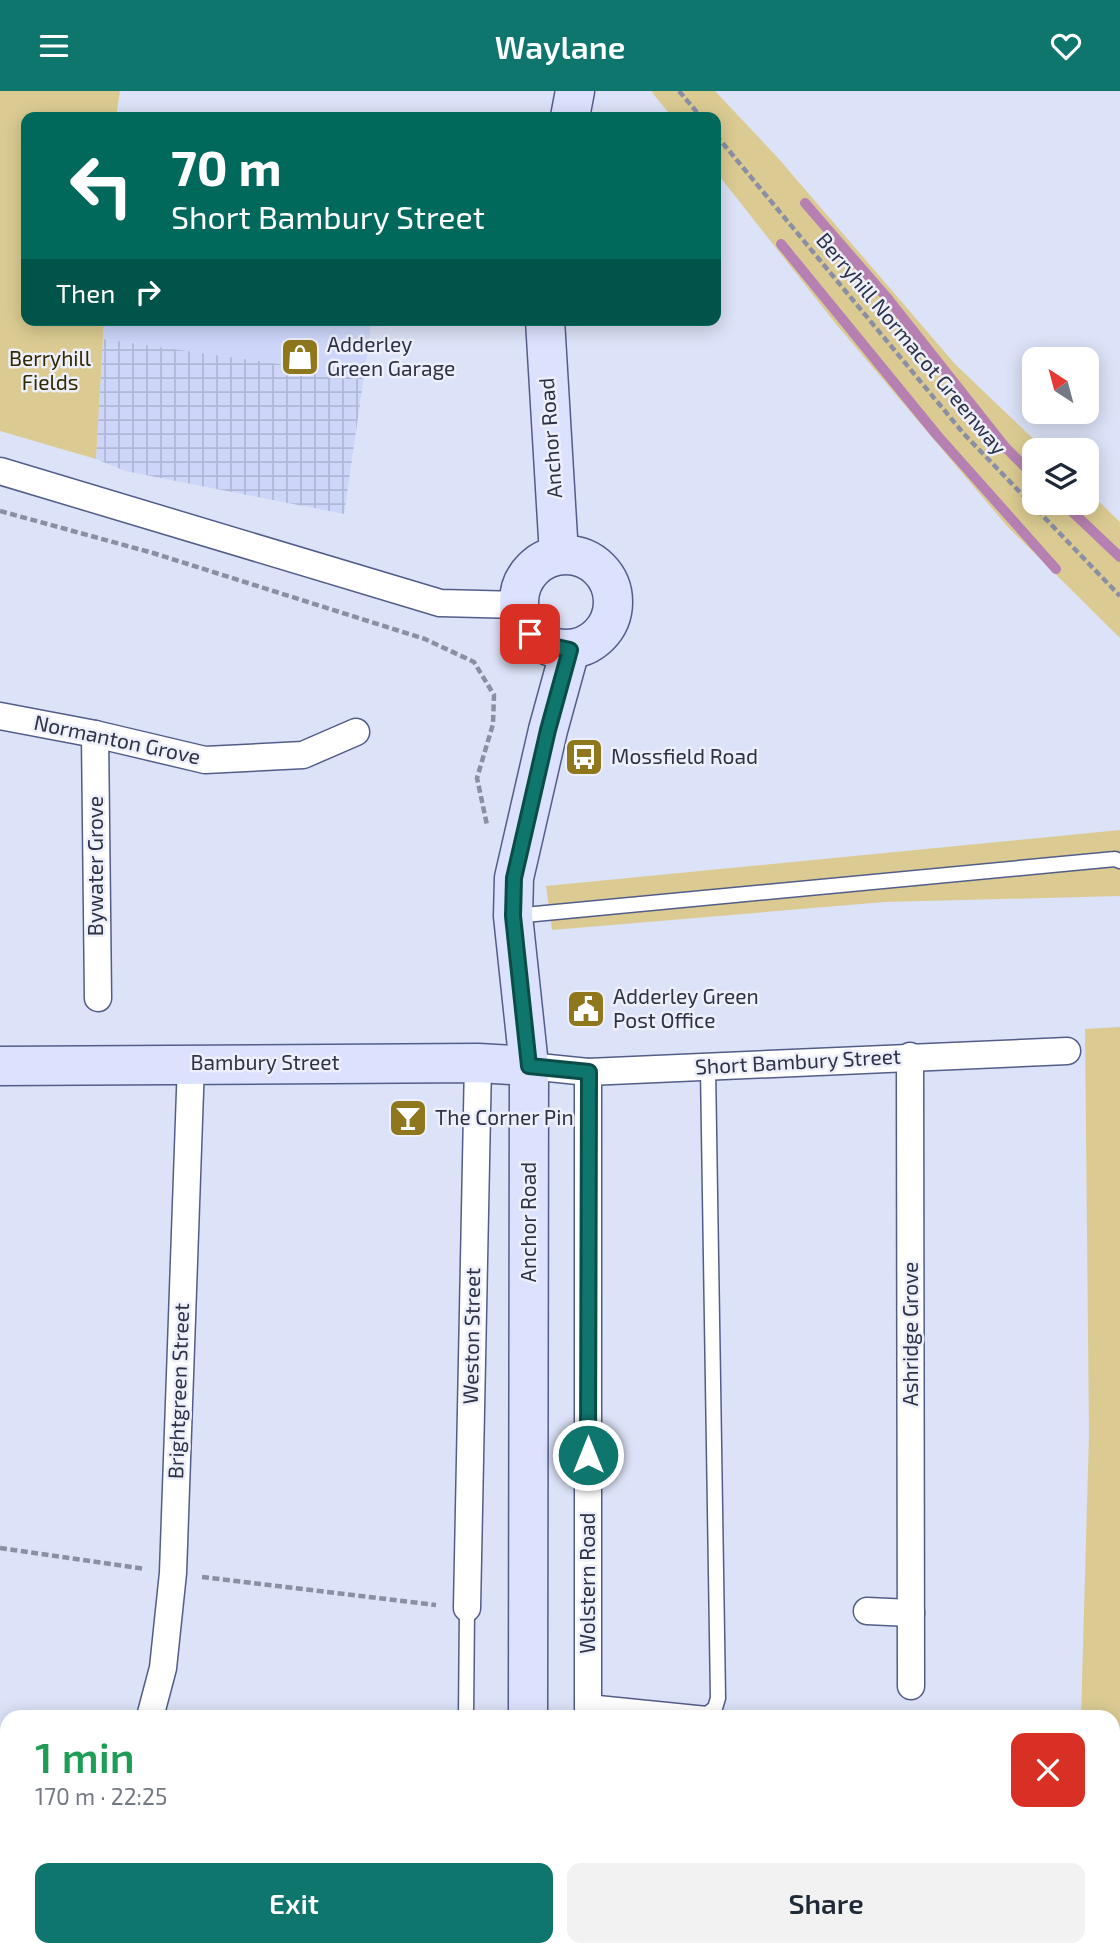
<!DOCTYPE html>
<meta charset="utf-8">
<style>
body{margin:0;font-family:"Exo 2",sans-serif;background:#f2f2f3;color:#1f2937;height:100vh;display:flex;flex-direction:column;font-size:26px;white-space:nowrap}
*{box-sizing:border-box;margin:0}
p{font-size:23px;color:#747a83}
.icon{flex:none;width:38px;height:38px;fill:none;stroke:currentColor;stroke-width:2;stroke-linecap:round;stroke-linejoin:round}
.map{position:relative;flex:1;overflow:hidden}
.side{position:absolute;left:0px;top:1619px;width:1120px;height:247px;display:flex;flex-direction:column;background:#fff;border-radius:21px 21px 0 0;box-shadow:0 4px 18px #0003}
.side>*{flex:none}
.hud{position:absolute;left:21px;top:21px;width:700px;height:214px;border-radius:14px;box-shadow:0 4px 18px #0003;background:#00695c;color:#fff;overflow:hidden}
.needle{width:46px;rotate:324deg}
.fabs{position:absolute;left:1022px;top:256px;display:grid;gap:14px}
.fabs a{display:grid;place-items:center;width:77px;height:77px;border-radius:14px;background:#fff;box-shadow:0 4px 18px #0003;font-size:35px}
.pin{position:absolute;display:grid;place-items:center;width:60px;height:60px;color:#fff;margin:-30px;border-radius:14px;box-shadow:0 4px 10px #0006}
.me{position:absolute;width:77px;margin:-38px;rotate:0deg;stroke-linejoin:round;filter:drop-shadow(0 0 5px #0008)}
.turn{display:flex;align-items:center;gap:24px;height:147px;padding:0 35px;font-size:32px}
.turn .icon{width:91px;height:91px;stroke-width:2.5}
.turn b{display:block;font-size:49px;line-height:60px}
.then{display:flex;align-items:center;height:66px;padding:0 35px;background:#0003;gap:14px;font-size:26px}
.round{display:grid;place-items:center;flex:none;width:74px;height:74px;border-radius:14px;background:#f2f2f3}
.headline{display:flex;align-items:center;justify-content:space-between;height:119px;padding:0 35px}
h1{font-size:42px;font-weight:600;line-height:52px;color:#1e9e55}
.primary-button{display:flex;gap:14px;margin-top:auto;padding:14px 35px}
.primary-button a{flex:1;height:80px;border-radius:14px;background:#0f766e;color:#fff;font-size:28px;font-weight:600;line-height:80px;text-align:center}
.primary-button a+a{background:#f2f2f3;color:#1f2937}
header{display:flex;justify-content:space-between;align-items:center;height:91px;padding:0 35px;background:#0f766e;color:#fff;font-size:32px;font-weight:600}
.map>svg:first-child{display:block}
</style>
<header><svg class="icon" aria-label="menu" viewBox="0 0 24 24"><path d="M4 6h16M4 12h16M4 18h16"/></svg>Waylane<svg class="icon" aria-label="heart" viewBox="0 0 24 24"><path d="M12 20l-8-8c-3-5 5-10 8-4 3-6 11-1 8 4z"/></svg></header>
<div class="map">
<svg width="1120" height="1864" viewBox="0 0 1120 1864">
<defs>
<pattern id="industrial-grid" width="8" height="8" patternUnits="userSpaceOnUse" patternTransform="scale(1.75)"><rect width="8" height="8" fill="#cdd6f9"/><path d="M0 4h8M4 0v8" fill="none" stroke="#b0b8d7"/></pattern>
<pattern id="building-back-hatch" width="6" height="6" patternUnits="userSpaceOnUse" patternTransform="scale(1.75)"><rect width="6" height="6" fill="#b2a8da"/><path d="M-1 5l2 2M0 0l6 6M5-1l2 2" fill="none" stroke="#9189b3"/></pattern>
</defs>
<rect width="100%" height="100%" fill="#dce2f7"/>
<g fill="#cdd6f9">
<path d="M 104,229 L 372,229 L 364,285 L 103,248 Z"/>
<path d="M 1113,1802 L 1120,1806 L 1120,1864 L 558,1864 L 558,1858 L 1113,1858 Z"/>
</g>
<path fill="url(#industrial-grid)" d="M 103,248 L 364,285 L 344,423 L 125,380 L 96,368 Z"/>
<g fill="#dbcb92">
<path d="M 0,0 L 120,0 L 116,26 L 26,26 L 26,229 L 104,229 L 96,368 L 0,340 Z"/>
<path d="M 651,0 L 715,0 L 778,67 L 955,273 L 1045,359 L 1034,359 L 1034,411 L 1087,411 L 1087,399 L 1120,431 L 1120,547 L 1007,435 L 836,233 L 716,81 L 716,26 L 672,26 Z"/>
<path d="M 1120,739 L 1120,805 L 885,811 L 552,839 L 546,795 Z"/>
<path d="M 1120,936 L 1120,1673 L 1113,1672 L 1113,1626 L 1081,1626 L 1089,1343 L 1085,938 Z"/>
</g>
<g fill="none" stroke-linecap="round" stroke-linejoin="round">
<g stroke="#b681b2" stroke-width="10">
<path d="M 805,112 L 889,209 L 1006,357 L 1034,385"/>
<path d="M 781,153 L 937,344 L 1056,478"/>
<path d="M 1062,411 L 1120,466"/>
</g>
</g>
<path fill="url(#building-back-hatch)" stroke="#7a6f9e" stroke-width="2" d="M 711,1858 L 1009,1858 L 1010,1864 L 711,1864 Z"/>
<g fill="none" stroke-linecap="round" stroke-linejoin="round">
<defs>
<g id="lane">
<path d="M 514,825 L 1115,768 L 1120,770"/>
<path d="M 588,1611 L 707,1623 L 715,1617 L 718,1607 L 708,977"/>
<path d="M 466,1626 L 467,1517"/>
<path d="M 1113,1702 L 1120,1703"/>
<path d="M 444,1864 L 444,1858"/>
</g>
<g id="street">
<path d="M 0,380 L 440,512 L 518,514"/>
<path d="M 0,625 L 95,643 L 205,669 L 303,664 L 356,641"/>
<path d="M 95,643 L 98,907"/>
<path d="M 910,965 L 911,1595"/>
<path d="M 529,975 L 588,981 L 1067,960"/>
<path d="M 467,1517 L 478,972"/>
<path d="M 867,1520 L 911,1522"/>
<path d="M 150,1626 L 163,1577 L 173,1482 L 191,972"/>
<path d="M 588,1626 L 588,981"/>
</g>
<g id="secondary">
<path d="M 570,26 L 575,0"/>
<path d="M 545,229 L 559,464"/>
<circle cx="566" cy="511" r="47"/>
<path d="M 0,975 L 478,972 L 529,975"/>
<path d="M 528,1626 L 529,975 L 513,825 L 514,787 L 548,639 L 570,559"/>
<path d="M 519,1864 L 519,1858"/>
</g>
</defs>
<use href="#lane" stroke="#535d89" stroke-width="17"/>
<use href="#street" stroke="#535d89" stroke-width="29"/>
<use href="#secondary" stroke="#535d89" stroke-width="41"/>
<g stroke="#8a8fa4" stroke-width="4.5" stroke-dasharray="7 3.5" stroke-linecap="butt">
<path d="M 679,0 L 701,26"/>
<path d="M 716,44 L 964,343 L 1120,505"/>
<path d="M 0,420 L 153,462 L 425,548 L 474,571 L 494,604 L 493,633 L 477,687 L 487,734"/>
<path d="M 0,1457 L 145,1478"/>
<path d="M 202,1486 L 436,1514"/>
</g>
<use href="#lane" stroke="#fff" stroke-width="14"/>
<use href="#street" stroke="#fff" stroke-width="26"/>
<use href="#secondary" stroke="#dce1fd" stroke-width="38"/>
</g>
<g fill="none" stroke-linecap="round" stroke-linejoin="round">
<defs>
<path id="route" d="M 530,543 L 543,553 L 570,559 L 548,639 L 514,787 L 513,825 L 529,975 L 589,981 L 588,1364"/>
</defs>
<use href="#route" stroke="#0a4d48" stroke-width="18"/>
<use href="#route" stroke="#0f766e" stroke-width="12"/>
</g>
<defs>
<symbol id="shop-square" viewBox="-11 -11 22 22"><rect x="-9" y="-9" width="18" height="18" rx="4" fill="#8e771c" stroke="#edeffa"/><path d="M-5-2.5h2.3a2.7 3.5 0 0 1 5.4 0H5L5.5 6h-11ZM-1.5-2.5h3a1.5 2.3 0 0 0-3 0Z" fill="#fff"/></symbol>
<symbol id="bus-square" viewBox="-11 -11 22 22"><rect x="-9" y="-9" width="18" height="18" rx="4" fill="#8e771c" stroke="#edeffa"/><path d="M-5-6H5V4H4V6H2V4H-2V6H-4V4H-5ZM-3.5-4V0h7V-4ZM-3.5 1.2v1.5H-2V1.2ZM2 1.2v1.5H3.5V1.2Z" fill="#fff"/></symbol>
<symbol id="civic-square" viewBox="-11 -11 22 22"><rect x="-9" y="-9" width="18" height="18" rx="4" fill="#8e771c" stroke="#edeffa"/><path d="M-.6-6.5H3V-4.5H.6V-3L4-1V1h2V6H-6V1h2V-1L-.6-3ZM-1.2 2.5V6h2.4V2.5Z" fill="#fff"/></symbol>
<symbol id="bar-square" viewBox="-11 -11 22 22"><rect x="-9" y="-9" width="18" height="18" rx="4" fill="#8e771c" stroke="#edeffa"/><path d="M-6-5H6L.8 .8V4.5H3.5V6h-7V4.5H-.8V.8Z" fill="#fff"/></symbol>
</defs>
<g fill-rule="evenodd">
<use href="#shop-square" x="278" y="244" width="44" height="44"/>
<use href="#bus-square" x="562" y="644" width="44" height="44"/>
<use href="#civic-square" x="564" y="896" width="44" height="44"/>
<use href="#bar-square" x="386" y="1005" width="44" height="44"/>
</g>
<g text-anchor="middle" stroke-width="5" stroke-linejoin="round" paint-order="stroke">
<g font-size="21" fill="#2e3247" stroke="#edeffa">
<text transform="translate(911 253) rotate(50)" y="7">Berryhill Normacot Greenway</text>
<text transform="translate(551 347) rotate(-94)" y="7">Anchor Road</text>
<text transform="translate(117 649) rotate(12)" y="7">Normanton Grove</text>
<text transform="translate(96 775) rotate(-90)" y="7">Bywater Grove</text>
<text transform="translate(798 971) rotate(-3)" y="7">Short Bambury Street</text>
<text x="265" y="979">Bambury Street</text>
<text transform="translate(529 1131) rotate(-90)" y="7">Anchor Road</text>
<text transform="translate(911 1243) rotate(-90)" y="7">Ashridge Grove</text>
<text transform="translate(472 1245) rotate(-89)" y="7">Weston Street</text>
<text transform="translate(179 1300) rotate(-88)" y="7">Brightgreen Street</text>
<text transform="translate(588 1492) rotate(-90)" y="7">Wolstern Road</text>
</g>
<g font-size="21" fill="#2e3247" stroke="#edeffa" text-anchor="start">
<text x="327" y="261">Adderley<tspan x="327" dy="24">Green Garage</tspan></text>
<text x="611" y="673">Mossfield Road</text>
<text x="613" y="913">Adderley Green<tspan x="613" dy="24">Post Office</tspan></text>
<text x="435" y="1034">The Corner Pin</text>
</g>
<g font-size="21" fill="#332900" stroke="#edeffa">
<text x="50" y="275">Berryhill<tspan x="50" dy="24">Fields</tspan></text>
</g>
</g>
</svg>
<div class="fabs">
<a><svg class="needle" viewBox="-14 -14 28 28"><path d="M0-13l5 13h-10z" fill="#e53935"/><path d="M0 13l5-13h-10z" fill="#747a83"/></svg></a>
<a><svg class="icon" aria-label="layers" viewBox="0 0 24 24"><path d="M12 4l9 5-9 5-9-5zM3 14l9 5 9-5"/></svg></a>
</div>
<div class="pin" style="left:530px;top:543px;background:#d93025"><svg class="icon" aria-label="arrive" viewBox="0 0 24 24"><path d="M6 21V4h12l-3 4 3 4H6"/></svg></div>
<svg class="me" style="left:588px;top:1364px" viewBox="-20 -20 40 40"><circle r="17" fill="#0f766e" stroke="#fff" stroke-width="3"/><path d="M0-11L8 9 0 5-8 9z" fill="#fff"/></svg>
<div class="hud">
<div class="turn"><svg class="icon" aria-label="left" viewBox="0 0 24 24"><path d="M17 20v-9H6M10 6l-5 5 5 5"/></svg><div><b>70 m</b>Short Bambury Street</div></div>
<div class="then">Then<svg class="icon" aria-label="right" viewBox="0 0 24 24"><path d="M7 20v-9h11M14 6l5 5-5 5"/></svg></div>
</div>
<section class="side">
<div class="headline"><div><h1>1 min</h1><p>170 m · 22:25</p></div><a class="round" style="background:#d93025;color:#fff"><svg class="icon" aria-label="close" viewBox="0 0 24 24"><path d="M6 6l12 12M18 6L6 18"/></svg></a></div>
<div class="primary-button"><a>Exit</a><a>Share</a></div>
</section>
</div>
